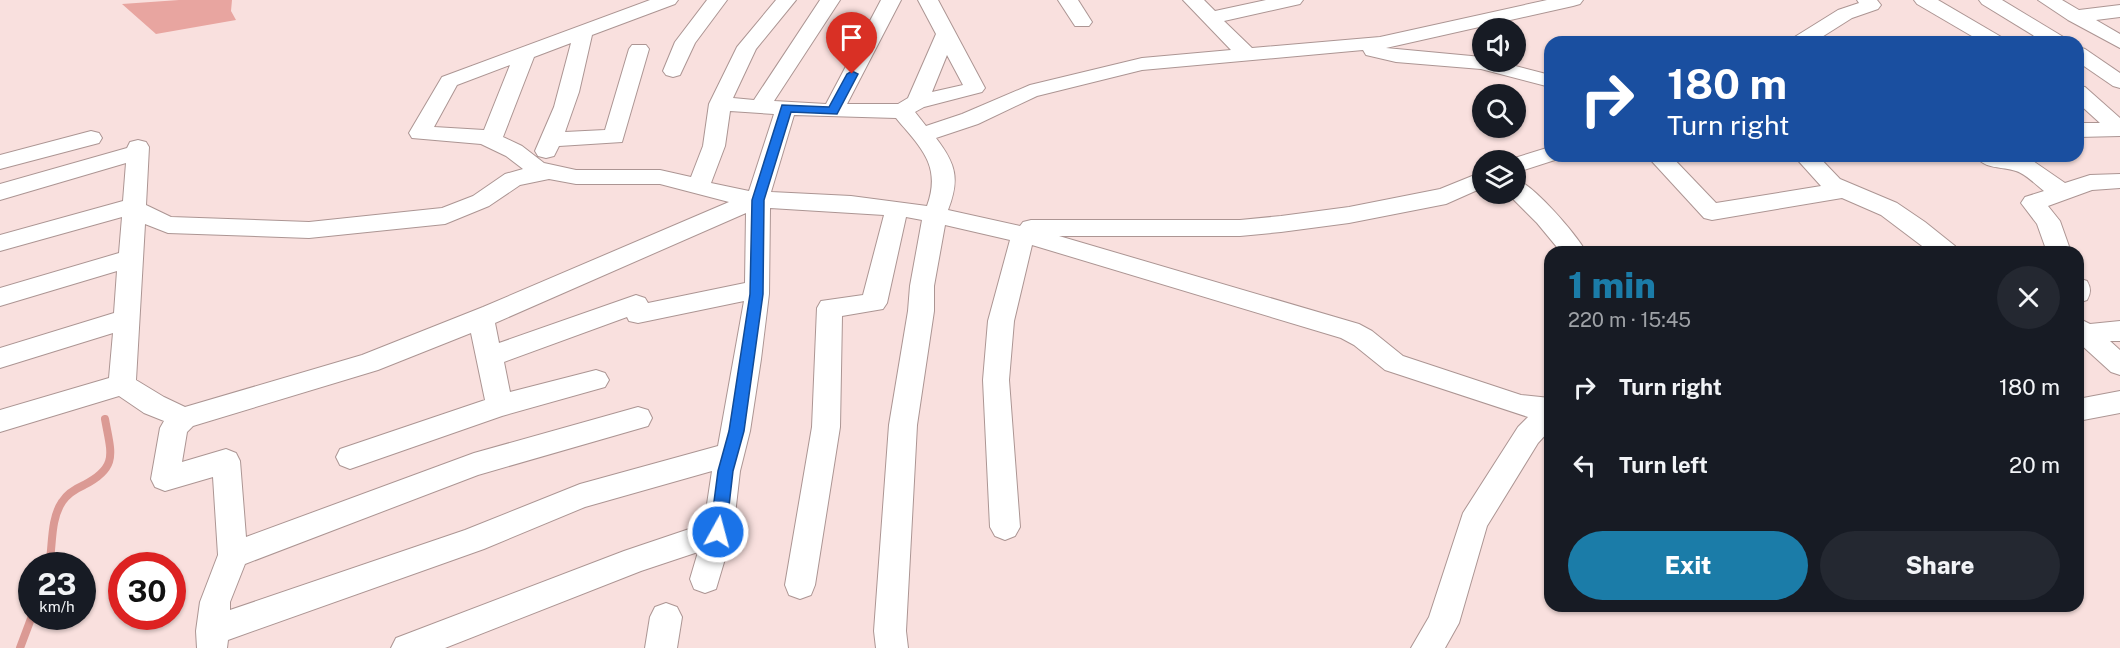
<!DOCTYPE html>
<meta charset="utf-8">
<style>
body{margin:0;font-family:"Public Sans",sans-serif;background:#242831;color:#f1f3f6;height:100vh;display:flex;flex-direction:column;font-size:22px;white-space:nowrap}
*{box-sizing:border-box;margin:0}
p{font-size:20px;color:#9ea1a6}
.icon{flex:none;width:33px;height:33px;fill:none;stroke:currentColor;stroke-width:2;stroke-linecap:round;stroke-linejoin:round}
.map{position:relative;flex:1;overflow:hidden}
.sheet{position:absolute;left:1544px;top:246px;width:540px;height:366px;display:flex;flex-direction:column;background:#171b24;border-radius:18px;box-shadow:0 2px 4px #0004}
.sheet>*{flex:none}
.guide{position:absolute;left:1544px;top:36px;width:540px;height:126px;border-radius:18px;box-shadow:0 2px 4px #0004;background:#1a4fa0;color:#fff;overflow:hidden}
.tools{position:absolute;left:1472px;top:18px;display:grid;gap:12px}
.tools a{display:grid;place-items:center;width:54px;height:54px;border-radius:50%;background:#171b24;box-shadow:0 2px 4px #0004;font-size:30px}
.speed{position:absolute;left:18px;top:552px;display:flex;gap:12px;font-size:30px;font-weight:700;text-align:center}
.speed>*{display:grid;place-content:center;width:78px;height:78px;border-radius:50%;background:#171b24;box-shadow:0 2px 4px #0004;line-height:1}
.speed small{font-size:15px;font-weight:400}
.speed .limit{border:9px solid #d22;background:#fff;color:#111}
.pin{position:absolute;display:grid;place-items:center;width:51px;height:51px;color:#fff;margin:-62px -26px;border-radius:50% 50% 50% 0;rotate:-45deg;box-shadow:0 0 6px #0007}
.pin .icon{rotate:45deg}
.me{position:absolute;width:66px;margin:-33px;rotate:7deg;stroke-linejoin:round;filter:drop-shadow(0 0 4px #0008)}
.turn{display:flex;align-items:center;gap:21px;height:126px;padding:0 24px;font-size:27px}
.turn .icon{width:78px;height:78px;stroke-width:2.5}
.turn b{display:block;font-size:42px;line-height:51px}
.round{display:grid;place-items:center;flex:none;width:63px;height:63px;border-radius:32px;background:#242831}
.overview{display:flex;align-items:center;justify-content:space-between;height:102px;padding:0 24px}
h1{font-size:36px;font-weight:800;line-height:45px;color:#1b7ca8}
.action{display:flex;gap:12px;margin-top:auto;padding:12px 24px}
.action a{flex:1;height:69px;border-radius:36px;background:#1b7ca8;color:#fff;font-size:24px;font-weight:800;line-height:69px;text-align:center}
.action a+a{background:#242831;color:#f1f3f6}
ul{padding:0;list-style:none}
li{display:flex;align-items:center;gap:18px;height:78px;padding:0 24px}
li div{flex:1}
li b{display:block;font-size:22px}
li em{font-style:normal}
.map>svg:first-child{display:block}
</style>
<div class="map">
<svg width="2120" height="648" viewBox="0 0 2120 648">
<rect width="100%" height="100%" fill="#f9e0de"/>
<path fill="#e8a5a0" d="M 179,0 L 232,0 L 231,11 L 236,20 L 156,34 L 122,4 Z"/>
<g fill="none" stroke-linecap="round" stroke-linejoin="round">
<g stroke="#db9a94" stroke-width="8">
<path d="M 49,566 C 53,546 50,520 62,502 C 67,494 75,489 84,485 C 119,467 111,453 105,419"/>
<path d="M 20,648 L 32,616"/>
</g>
<defs>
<g id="street">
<path d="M 650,0 L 678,0 L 675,4 L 592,35 L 579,92 L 565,132 L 605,130 L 629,49 L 632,45 L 646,45 L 649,49 L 622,142 L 559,146 L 554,156 L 546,158 L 538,156 L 535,151 L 554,107 L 571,43 L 534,57 L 503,137 L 522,146 L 544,163 L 576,170 L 660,170 L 691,177 L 703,146 L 709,104 L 737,47 L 776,0 L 796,0 L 756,49 L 733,98 L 754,100 L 820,0 L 840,0 L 774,101 L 826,104 L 881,0 L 901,0 L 847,104 L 898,104 L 908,98 L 936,34 L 918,0 L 938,0 L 985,88 L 982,92 L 924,107 L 915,112 L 926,126 L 962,114 L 1030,85 L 1142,58 L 1231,50 L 1183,0 L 1204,0 L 1215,11 L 1266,0 L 1303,0 L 1300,4 L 1224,21 L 1252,48 L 1380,37 L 1547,0 L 1583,0 L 1580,4 L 1573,6 L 1386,48 L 1482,57 L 1482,62 L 1500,62 L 1550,75 L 1550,87 L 1481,69 L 1396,62 L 1366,55 L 1363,50 L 1142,70 L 1037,96 L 978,124 L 936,138 C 956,164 960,179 948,210 L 1020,226 L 1023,222 L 1031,220 L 1240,220 L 1281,216 L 1349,207 L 1440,189 L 1482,172 L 1482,188 L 1446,204 L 1349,223 L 1281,232 L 1240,236 L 1059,236 L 1359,324 L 1372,331 L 1403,356 L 1521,395 L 1550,398 L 1550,430 L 1538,443 L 1487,526 L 1459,623 L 1445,648 L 1411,648 L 1429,617 L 1463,513 L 1518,427 L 1528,417 L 1385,370 L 1354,345 L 1341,338 L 1032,245 L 1014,321 L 1009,380 L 1020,527 L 1015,536 L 1005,540 L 995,536 L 990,527 L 983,380 L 988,321 L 1010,240 L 945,225 L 934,286 L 934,311 L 917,425 L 906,631 L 908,648 L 876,648 L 874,631 L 889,425 L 908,311 L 910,286 L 922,220 L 906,217 L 887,303 L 883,309 L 842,316 L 840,427 L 815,585 L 811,595 L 800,599 L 789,595 L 785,585 L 812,427 L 817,308 L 821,301 L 863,295 L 884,215 L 770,208 L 769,294 L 761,359 L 750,431 L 740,471 L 733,532 L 716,589 L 705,593 L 694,589 L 690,579 L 698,552 L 641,571 L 445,648 L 391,648 L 396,638 L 624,551 L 704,524 L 712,471 L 585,507 L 484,549 L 228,640 L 227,648 L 197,648 L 196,631 L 200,602 L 218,555 L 213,477 L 165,491 L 155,487 L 151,479 L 160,428 L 164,421 L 144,413 L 119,396 L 0,432 L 0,410 L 109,378 L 113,333 L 0,368 L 0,348 L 114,313 L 117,271 L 0,306 L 0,288 L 119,253 L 122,217 L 0,251 L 0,235 L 123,201 L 126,163 L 0,200 L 0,184 L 127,148 L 130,142 L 138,140 L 146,142 L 149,147 L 146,205 L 171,217 L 309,222 L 442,208 L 473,196 L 505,174 L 523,169 L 506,156 L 481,144 L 412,138 L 409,133 L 442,77 ZM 947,55 L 963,85 L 932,92 ZM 510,65 L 484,130 L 434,127 L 457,85 ZM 730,111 L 774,114 L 749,191 L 711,183 L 725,146 ZM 794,115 L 896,118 C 920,147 942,165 927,206 L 851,196 L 771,192 ZM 549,179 L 576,184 L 660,184 L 729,202 L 483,307 L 362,355 L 185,407 L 164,397 L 136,380 L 145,224 L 168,233 L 309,238 L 445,224 L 489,206 L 520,185 ZM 746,213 L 745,283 L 648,303 L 645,298 L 636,295 L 499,343 L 495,323 ZM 744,301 L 718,446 L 580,484 L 465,530 L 230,610 L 230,602 L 245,564 L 478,475 L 648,426 L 652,418 L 648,410 L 638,407 L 474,453 L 246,537 L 240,461 L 236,453 L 226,449 L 182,462 L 187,432 L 193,426 L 378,370 L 471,333 L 485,400 L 340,449 L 336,457 L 340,465 L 350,469 L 502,416 L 605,387 L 609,380 L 605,373 L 596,370 L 510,392 L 504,362 L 627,317 L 629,321 L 638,323 Z"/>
<path d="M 707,0 L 727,0 L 695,43 L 680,75 L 673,77 L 666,75 L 663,71 L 675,42 Z"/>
<path d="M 1058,0 L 1078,0 L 1092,22 L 1089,26 L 1075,26 Z"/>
<path d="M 1857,0 L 1877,0 L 1881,5 L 1878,9 L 1852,18 L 1814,42 L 1790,42 L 1793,38 L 1838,10 L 1859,3 Z"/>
<path d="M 1914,0 L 1938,0 L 2003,38 L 2006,42 L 1982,42 L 1917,4 Z"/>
<path d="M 1979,0 L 2002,0 L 2065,38 L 2068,42 L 2044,42 L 1982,4 Z"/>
<path d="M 2038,0 L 2062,0 L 2079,10 L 2120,5 L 2120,17 L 2096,20 L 2120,34 L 2120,48 L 2068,20 Z"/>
<path d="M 2078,47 L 2085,49 L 2120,73 L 2120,88 L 2113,86 L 2078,62 Z"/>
<path d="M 2078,86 L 2085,87 L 2120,118 L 2120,136 L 2078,137 L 2078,123 L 2100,123 L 2078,103 Z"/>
<path d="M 91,131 L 99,133 L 102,138 L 99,143 L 0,169 L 0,155 Z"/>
<path d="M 1550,147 L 1550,156 L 1560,156 L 1558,159 L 1515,173 L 1515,160 L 1508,160 Z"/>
<path d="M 1647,156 L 1671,156 L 1716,203 L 1821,186 L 1794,156 L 1818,156 L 1840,179 L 1897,203 L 1925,222 L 1955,246 L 1958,252 L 1930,252 L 1881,215 L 1842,198 L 1712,220 L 1704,218 Z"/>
<path d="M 1976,156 L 2014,156 L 2030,159 L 2065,183 L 2090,175 L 2120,174 L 2120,188 L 2092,190 L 2048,206 L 2060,221 L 2071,252 L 2047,252 L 2037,224 L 2021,203 L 2025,197 L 2044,191 C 2036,185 2026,174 2016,171 C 2002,166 1985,170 1976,156 Z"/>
<path d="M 1515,179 C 1533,184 1576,234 1586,252 L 1561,252 L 1537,223 L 1508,194 L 1515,194 Z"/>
<path d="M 2078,278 L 2087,281 C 2091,288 2091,293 2087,300 L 2078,303 Z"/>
<path d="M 2078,318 L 2090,324 L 2120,321 L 2120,341 L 2110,341 L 2120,350 L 2120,375 L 2111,372 L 2078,342 Z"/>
<path d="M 2120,391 L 2120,413 L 2078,421 L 2078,399 Z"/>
<path d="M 666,603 L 677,607 L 682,617 L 677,648 L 645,648 L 650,617 L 655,607 Z"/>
</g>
</defs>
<use href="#street" stroke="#ac9593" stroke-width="2"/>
<use href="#street" fill="#fff" fill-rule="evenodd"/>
</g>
<path fill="#1a73e8" stroke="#114b97" stroke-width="1.5" d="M 852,71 L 858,74 L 837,114 L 791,112 L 764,200 L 763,294 L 744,431 L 733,471 L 726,532 L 724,537 L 718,539 L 713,537 L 710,532 L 718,471 L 729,431 L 750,294 L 752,200 L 782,105 L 829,107 L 847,74 Z"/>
</svg>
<div class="tools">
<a><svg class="icon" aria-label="sound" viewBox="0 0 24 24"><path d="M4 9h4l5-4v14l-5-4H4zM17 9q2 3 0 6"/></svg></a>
<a><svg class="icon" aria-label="search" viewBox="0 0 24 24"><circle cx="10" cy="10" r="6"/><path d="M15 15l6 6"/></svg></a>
<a><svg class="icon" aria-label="layers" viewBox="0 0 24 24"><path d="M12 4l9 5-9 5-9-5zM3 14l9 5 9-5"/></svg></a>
</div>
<div class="speed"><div>23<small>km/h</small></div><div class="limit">30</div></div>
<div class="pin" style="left:852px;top:74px;background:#d93025"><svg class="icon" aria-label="arrive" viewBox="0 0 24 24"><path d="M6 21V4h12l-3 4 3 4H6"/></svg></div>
<svg class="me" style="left:718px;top:532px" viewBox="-20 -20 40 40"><circle r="17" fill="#1a73e8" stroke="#fff" stroke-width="3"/><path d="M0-11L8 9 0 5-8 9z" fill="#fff"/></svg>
<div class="guide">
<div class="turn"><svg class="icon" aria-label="right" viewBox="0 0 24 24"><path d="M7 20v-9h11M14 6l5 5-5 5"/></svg><div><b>180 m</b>Turn right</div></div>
</div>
<section class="sheet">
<div class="overview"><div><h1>1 min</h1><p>220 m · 15:45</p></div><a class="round"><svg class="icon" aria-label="close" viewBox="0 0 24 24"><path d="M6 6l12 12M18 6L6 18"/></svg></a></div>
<ul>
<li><svg class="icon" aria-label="right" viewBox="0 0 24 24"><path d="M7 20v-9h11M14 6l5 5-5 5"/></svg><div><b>Turn right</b></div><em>180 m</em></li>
<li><svg class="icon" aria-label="left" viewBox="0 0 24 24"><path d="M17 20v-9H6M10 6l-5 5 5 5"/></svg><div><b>Turn left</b></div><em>20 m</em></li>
</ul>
<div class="action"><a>Exit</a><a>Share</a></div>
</section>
</div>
